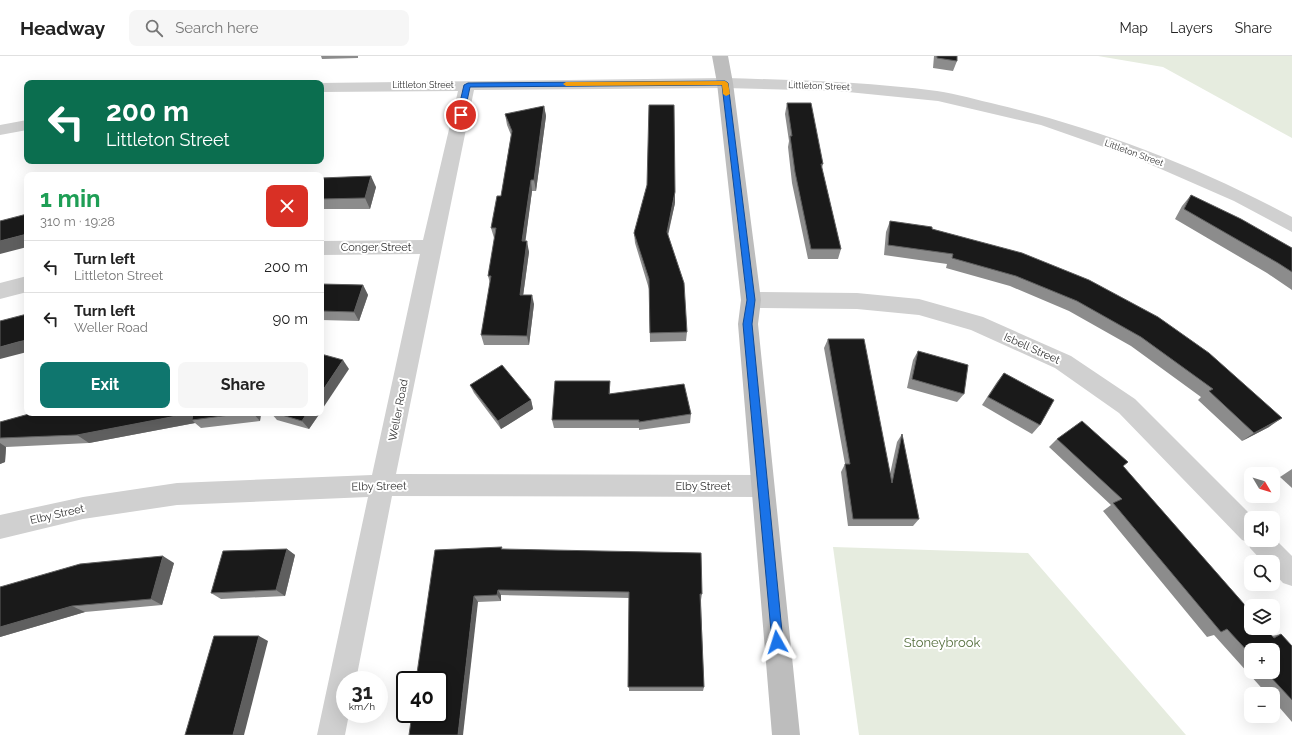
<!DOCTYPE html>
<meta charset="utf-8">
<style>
body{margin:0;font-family:Raleway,sans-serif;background:#f6f6f6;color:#222;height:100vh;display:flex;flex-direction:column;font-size:15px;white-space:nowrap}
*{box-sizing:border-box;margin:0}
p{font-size:13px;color:#767676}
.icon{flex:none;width:22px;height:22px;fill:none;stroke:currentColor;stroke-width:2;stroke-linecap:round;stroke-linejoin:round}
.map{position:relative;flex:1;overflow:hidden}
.sheet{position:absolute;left:24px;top:116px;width:300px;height:244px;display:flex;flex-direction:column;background:#fff;border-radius:8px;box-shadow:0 4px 16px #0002}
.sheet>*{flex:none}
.hud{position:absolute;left:24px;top:24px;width:300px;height:84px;border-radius:8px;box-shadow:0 4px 16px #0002;background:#0b6e4f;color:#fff;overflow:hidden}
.needle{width:26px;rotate:128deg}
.tools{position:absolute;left:1244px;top:411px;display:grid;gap:8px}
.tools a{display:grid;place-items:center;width:36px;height:36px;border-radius:8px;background:#fff;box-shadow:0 4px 16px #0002;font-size:20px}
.speed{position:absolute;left:336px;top:615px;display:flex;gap:8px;font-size:20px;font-weight:700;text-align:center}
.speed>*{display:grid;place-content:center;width:52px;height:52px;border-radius:50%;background:#fff;box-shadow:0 4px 16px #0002;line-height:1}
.speed small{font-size:10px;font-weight:400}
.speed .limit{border:2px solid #111;border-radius:6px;background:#fff;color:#111}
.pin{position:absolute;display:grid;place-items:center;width:34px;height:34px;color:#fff;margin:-17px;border:2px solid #fff;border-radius:50%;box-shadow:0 1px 4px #0007}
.me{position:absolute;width:44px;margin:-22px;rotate:354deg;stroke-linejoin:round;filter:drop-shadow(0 0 3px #0008)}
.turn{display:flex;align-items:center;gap:14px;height:84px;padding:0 16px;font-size:18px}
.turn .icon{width:52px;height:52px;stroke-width:2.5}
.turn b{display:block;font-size:28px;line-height:34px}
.round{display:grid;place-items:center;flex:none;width:42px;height:42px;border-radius:8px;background:#f6f6f6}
.head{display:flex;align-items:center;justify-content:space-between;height:68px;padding:0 16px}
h1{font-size:24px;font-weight:700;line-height:30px;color:#1e9e55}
.primary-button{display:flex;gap:8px;margin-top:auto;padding:8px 16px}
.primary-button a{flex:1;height:46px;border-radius:8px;background:#0f766e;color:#fff;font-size:16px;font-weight:700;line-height:46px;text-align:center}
.primary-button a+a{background:#f6f6f6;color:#222}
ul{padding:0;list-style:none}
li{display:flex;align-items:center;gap:12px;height:52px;padding:0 16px;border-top:1px solid #e0e0e0}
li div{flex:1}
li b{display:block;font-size:15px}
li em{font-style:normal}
header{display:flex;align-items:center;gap:24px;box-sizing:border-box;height:56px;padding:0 20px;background:#fff;border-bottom:1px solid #e0e0e0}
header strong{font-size:19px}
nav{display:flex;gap:22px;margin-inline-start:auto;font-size:14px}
.search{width:280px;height:36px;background:#f6f6f6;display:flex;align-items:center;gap:10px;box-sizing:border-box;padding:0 14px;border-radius:8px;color:#767676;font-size:15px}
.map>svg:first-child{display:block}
</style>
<header>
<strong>Headway</strong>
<div class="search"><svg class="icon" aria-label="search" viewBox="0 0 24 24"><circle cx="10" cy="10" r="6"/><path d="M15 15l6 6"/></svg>Search here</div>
<nav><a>Map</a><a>Layers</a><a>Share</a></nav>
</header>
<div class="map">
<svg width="1292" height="679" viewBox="0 0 1292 679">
<rect width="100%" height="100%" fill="#fff"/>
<g fill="#e6ecdf">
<path d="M 1098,0 L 1292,0 L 1292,82 L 1163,11 Z"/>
<path d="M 833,491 L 1028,497 L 1186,679 L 859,679 Z"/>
</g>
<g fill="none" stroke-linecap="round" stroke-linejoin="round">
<g fill="#d0d0d0" fill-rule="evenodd">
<path d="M 725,22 C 796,24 866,26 937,35 C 957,38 978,44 999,49 C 1101,73 1199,111 1292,161 L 1292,176 L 1234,145 L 1138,103 L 1041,69 L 938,45 L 838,35 L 725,32 L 474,34 L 396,418 L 762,419 L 770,422 L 774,430 L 770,438 L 762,441 L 392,440 L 356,624 L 345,624 L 345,658 L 349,658 L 345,679 L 317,679 L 368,441 L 177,449 L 83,463 L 0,483 L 0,459 L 83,441 L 177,427 L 372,419 L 420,198 L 321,199 L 321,185 L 423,184 L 458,35 L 321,36 L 321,27 L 317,27 Z"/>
<path d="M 27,64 L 27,74 L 0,79 L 0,69 Z"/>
<path d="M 27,220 L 27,236 L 0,243 L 0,227 Z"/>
<path d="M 751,236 L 857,237 L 919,243 L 983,261 L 1071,300 L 1135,343 L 1254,462 L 1251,462 L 1251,484 L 1273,484 L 1273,481 L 1292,500 L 1292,530 L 1283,527 L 1273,516 L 1273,506 L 1263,506 L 1250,492 L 1248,486 L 1242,484 L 1119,357 L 1055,312 L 971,274 L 919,259 L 857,253 L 751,252 L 744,250 L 741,244 L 744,238 Z"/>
</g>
<path fill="#bdbdbd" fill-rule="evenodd" d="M 712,0 L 728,0 L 733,27 L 761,244 L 758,268 L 800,679 L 772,679 L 738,268 L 741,244 L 717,27 Z"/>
</g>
<g fill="#8c8c8c" fill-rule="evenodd">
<path d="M 321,0 L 358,0 L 358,2 L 322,3 Z"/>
<path d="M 934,0 L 957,0 L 957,5 L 953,15 L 933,12 Z"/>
<path d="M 787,47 L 823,108 L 822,112 L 841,193 L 838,203 L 808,203 L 792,127 L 788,91 L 789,85 L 785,58 Z"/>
<path d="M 544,50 L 546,60 L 536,135 L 532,135 L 525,185 L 529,196 L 523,239 L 534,248 L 529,289 L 484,289 L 481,279 L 490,227 L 488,220 L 495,182 L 494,182 L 491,172 L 501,140 L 511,79 L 507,69 L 505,58 Z"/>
<path d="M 321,122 L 376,131 L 370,153 L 324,153 L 323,151 L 321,152 Z"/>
<path d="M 1191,139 L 1292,192 L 1292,234 L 1267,217 L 1175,163 L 1182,150 Z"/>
<path d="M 675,147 L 668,180 L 687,276 L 686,285 L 650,286 L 649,233 L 635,187 L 634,177 Z"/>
<path d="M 890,165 L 932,173 L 1022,197 L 1269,371 L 1242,385 L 1198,344 L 1201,341 L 1131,290 L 1069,255 L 1010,230 L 946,212 L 947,208 L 884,199 L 886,176 Z"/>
<path d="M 321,228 L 363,229 L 368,239 L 359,265 L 321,264 Z"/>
<path d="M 828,283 L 890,418 L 897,386 L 902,378 L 919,463 L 913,470 L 848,470 L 841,416 L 845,408 L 824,292 Z"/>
<path d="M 918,295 L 964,338 L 957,346 L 907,332 L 913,304 Z"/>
<path d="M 1004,317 L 1040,369 L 1032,378 L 982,349 L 997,326 Z"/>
<path d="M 610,325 L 610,338 L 691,358 L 690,367 L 639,374 L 639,372 L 554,372 L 552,364 Z"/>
<path d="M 470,329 L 531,344 L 533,353 L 501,373 L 474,337 Z"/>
<path d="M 29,357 L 261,357 L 260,365 L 201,372 L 195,367 L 89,387 L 6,391 L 5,406 L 0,408 L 0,366 L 29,358 Z"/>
<path d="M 271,357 L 320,357 L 309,373 L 277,364 Z"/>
<path d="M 1057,383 L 1123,410 L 1272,580 L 1281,578 L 1292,590 L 1292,666 L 1273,644 L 1273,638 L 1267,638 L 1214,579 L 1207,581 L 1103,455 L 1111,449 L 1049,391 ZM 1251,594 L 1273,616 L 1251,616 Z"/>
<path d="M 1292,413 L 1292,432 L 1280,421 Z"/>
<path d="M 502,491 L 502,493 L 702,538 L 701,544 L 704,631 L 703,635 L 629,635 L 629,542 L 501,539 L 501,545 L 478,546 L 416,624 Z"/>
<path d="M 287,493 L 295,499 L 285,540 L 221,543 L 211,537 Z"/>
<path d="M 174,507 L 162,549 L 85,556 L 0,581 L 0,531 Z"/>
</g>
<g fill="#5f5f5f">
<path d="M 544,50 L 546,60 L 536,135 L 534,124 Z"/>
<path d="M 371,120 L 376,131 L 370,153 L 365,142 Z"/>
<path d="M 531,124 L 532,135 L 524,196 L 522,185 Z"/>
<path d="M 675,136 L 675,147 L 666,186 L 667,176 Z"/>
<path d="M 27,178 L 27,191 L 0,198 L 0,185 Z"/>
<path d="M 527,185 L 529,196 L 522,248 L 520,239 Z"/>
<path d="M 363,229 L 368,239 L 359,265 L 354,256 Z"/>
<path d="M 532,239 L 534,248 L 529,289 L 527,280 Z"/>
<path d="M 27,284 L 27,296 L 0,303 L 0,291 L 18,286 Z"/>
<path d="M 343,304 L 349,313 L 321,355 L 321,337 Z"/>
<path d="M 531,344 L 533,353 L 501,373 L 498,365 Z"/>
<path d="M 193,357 L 192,364 L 195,367 L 89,387 L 77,379 Z"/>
<path d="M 253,357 L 261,357 L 260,365 Z"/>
<path d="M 307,357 L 320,357 L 309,373 L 302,365 Z"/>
<path d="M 1282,362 L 1269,371 L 1242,385 L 1254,377 Z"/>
<path d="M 0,387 L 6,391 L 5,406 L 0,408 Z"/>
<path d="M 287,493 L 295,499 L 285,540 L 276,534 Z"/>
<path d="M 163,500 L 174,507 L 162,549 L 151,543 Z"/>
<path d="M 498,534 L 501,539 L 501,545 L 497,539 Z"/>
<path d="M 474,540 L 478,546 L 463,679 L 458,679 Z"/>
<path d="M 72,550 L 85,556 L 0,581 L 0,571 Z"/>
<path d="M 259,580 L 268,585 L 244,679 L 233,679 Z"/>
</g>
<g fill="#1a1a1a" stroke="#5f5f5f">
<path d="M 937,0 L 957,0 L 957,5 L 937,2 Z"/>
<path d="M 787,47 L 811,47 L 823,108 L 821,108 L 841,193 L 811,193 L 795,116 L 790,80 L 792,80 Z"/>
<path d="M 649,49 L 674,49 L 675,136 L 667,176 L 684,227 L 687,276 L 650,277 L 649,223 L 634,177 L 647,129 Z"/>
<path d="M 544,50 L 534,124 L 531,124 L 522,185 L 527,185 L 520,239 L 532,239 L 527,280 L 481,279 L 491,220 L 488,220 L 496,172 L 491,172 L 497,140 L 501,140 L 512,75 L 505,58 Z"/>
<path d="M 371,120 L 365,142 L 321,143 L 321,122 Z"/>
<path d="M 1191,139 L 1241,163 L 1292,192 L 1292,216 L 1278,207 L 1184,153 Z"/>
<path d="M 27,158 L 27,178 L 0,185 L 0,165 Z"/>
<path d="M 890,165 L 932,171 L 932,173 L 1022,197 L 1089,224 L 1158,261 L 1209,297 L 1282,362 L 1254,377 L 1209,335 L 1213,333 L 1141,281 L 1077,245 L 1016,220 L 952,202 L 953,198 L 888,189 Z"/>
<path d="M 321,228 L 363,229 L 354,256 L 321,255 Z"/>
<path d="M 27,258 L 27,284 L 18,286 L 0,291 L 0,265 Z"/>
<path d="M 828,283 L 864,283 L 892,427 L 902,378 L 919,463 L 853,463 L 845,408 L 850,408 Z"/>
<path d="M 918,295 L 968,309 L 964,338 L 912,323 Z"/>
<path d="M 321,298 L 343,304 L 321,337 Z"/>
<path d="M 502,309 L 531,344 L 498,365 L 470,329 Z"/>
<path d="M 1004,317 L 1054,344 L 1040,369 L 988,341 Z"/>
<path d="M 555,325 L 610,325 L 609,338 L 684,328 L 691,358 L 639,366 L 639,364 L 552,364 Z"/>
<path d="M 29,357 L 192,357 L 77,379 L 0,382 L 0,366 L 29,358 Z"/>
<path d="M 193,357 L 245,357 L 192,364 Z"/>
<path d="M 275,357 L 307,357 L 302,365 Z"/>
<path d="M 1082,365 L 1128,406 L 1123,410 L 1251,556 L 1251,572 L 1265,572 L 1274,582 L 1281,578 L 1292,590 L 1292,644 L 1266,616 L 1273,616 L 1273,594 L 1251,594 L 1251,599 L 1227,573 L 1221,576 L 1113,447 L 1122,443 L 1057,383 Z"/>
<path d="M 502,491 L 501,493 L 701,497 L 702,538 L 700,538 L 704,631 L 628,631 L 629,536 L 498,534 L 497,539 L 474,540 L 458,679 L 409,679 L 412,658 L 439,658 L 439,624 L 416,624 L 435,494 Z"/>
<path d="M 287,493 L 276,534 L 211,537 L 223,495 Z"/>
<path d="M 163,500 L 151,543 L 72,550 L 0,571 L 0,531 L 80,508 Z"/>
<path d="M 214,580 L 259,580 L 233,679 L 185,679 Z"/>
</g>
<path fill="#1a73e8" stroke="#114b97" d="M 725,25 L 728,27 L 755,244 L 752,268 L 783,586 L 781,590 L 777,591 L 773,590 L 772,586 L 743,268 L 747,244 L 722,29 L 470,31 L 464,59 L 461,61 L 457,59 L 464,29 L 468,27 Z"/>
<path fill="#f59e0b" d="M 725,25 L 728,27 L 730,38 L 726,40 L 723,38 L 722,29 L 566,30 L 563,28 L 566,26 Z"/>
<g text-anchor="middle" stroke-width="4" stroke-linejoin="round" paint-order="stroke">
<g font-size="9" fill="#333" stroke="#fff">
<text x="423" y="32">Littleton Street</text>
<text transform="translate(819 30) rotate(2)" y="3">Littleton Street</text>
<text transform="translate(1134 97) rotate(20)" y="3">Littleton Street</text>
</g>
<g font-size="11" fill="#333" stroke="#fff">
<text x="376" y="195">Conger Street</text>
<text transform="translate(1032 292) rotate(24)" y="4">Isbell Street</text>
<text transform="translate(398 354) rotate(-79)" y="4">Weller Road</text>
<text transform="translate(379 430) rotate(-1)" y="4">Elby Street</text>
<text x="703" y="434">Elby Street</text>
<text transform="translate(57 458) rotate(-13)" y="4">Elby Street</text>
</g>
<g font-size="13" fill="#56703f" stroke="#fff">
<text x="942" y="591">Stoneybrook</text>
</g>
</g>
</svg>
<div class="tools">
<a><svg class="needle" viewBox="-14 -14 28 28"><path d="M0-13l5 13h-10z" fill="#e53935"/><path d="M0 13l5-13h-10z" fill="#767676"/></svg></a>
<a><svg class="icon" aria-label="sound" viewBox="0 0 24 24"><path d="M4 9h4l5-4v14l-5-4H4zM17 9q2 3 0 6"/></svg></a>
<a><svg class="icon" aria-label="search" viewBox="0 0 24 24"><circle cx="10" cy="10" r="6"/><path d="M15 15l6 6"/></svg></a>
<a><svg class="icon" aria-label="layers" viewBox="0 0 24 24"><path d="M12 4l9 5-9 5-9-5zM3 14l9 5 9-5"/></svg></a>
<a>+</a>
<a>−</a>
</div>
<div class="speed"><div>31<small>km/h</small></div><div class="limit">40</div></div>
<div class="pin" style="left:461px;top:59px;background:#d93025"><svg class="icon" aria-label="arrive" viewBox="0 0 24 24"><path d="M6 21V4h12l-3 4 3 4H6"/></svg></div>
<svg class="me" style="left:777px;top:586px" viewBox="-20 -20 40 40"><path d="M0-17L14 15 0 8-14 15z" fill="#1a73e8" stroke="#fff" stroke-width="4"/></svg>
<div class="hud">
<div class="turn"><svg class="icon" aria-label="left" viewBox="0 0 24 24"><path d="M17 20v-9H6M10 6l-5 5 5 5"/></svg><div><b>200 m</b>Littleton Street</div></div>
</div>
<section class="sheet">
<div class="head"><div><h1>1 min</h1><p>310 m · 19:28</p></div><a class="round" style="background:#d93025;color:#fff"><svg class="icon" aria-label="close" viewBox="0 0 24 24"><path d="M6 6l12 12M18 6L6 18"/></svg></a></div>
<ul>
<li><svg class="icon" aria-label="left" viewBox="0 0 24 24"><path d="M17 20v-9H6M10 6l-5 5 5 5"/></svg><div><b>Turn left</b><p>Littleton Street</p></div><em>200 m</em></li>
<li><svg class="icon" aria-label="left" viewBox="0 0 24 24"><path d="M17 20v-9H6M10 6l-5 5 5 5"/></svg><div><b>Turn left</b><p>Weller Road</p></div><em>90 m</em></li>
</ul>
<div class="primary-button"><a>Exit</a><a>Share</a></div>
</section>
</div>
